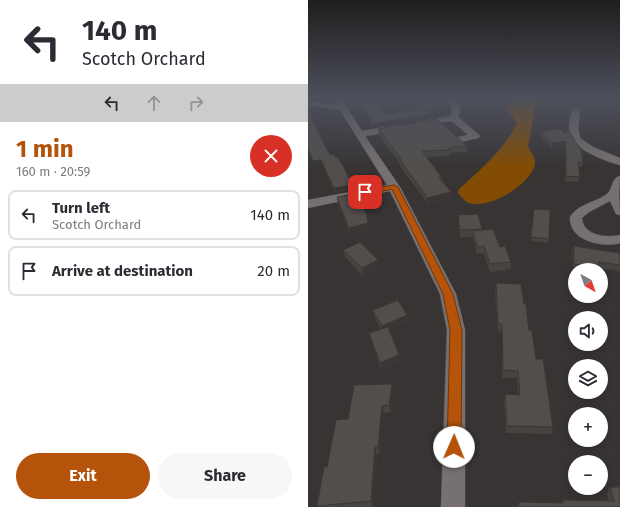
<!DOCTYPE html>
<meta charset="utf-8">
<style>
body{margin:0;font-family:"Fira Sans",sans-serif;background:#f7f7f7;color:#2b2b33;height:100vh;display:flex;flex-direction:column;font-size:15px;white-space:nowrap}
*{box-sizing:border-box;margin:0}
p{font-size:13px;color:#7c7c81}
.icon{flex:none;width:22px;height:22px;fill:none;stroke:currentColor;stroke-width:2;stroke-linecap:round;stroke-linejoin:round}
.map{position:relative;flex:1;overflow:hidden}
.panel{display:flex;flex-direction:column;background:#fff;width:308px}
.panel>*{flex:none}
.guide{background:#fff;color:#2b2b33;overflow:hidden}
.needle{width:26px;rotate:140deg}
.tools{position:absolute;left:260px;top:263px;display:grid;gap:8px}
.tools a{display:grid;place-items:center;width:40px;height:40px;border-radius:50%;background:#fff;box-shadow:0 2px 10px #0003;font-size:20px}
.pin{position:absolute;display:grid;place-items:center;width:34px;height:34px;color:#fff;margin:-17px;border-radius:8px;box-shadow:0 2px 6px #0006}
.me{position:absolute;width:44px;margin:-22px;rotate:1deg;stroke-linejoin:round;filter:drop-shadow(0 0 3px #0008)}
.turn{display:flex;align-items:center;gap:14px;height:84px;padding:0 16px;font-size:18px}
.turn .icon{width:52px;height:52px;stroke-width:2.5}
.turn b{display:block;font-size:28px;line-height:34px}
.lanes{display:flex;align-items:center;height:38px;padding:0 16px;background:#0003;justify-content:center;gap:20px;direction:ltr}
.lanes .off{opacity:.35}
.round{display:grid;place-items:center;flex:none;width:42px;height:42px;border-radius:21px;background:#f7f7f7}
.overview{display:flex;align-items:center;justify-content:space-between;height:68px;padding:0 16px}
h1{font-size:24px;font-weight:700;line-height:30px;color:#b45309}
.button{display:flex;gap:8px;margin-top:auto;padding:8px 16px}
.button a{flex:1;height:46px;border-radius:24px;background:#b45309;color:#fff;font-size:16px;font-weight:700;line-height:46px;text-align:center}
.button a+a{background:#f7f7f7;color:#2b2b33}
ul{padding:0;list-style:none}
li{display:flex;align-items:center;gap:12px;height:50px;margin:0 8px 6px;padding:0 8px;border:2px solid #e1e1e2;border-radius:8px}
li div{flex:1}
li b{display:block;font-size:15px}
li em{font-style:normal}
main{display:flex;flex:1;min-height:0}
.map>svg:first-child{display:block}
</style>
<main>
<section class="panel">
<div class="guide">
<div class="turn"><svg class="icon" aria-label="left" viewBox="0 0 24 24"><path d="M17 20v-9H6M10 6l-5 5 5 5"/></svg><div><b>140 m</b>Scotch Orchard</div></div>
<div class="lanes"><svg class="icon" aria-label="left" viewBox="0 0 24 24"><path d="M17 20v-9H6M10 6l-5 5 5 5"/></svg><svg class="icon off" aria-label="ahead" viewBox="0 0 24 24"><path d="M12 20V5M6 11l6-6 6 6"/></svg><svg class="icon off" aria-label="right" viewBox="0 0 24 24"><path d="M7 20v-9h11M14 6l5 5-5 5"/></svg></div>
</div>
<div class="overview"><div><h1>1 min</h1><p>160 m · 20:59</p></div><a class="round" style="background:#d93025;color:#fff"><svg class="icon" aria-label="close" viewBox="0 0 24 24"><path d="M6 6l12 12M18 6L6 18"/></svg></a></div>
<ul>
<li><svg class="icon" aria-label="left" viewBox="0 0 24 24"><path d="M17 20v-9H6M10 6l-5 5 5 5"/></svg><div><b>Turn left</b><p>Scotch Orchard</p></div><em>140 m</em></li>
<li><svg class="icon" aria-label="arrive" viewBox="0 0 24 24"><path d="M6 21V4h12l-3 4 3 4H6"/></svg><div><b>Arrive at destination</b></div><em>20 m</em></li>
</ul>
<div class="button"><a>Exit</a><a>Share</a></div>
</section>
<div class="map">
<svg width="312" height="507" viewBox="0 0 312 507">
<rect width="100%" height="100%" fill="#383434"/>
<path fill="#824c04" d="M 200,97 L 238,97 L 226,109 L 226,116 L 220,146 C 222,151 227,157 227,162 C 226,183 181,210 161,203 C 157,202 153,196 150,193 L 151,189 C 173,169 196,150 209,123 L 200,111 L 202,104 Z"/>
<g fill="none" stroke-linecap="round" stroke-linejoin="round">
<defs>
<g id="minor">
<path d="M 24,97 L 32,97 L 54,131 L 89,125 L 93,128 L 89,131 L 57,136 L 92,187 L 148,294 L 157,330 L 157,507 L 133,507 L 139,330 L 132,294 L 82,191 L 0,208 L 0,200 L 79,185 L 32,110 L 0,105 L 0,101 L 29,105 Z"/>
<path d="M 137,97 L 145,97 C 151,103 154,109 150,117 L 170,134 L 172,136 L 170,138 L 153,142 L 150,141 L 148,139 L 150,137 L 160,135 L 144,121 L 109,126 L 108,124 L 109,122 L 143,116 L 144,106 Z"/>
<path d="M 265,109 L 271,109 L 272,111 L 270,129 L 272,138 L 285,147 L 312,158 L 312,165 C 300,162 271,151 264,140 C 259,132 261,117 265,109 Z"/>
<path d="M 312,176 L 311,195 L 312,215 L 308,214 L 302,201 L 281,212 L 274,218 C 275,236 299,238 312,235 L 312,243 C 294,248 261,241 262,217 C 272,202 289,203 300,193 C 305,188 303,178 312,176 Z"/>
</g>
</defs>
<use href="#minor" stroke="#575353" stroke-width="1"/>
<use href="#minor" fill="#767070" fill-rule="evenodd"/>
</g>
<g fill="#474341">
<path d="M 44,97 L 65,97 L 79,114 L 115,108 L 101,97 L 125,97 L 137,109 L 120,112 L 122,118 L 65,128 L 62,123 L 62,119 L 49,101 L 47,102 Z"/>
<path d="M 0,111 L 22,155 L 44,185 L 45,190 L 27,193 L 14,164 L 6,166 L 0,149 Z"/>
<path d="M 70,129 L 159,146 L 159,152 L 142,153 L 142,156 L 118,157 L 133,176 L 134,181 L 143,199 L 120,204 L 92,166 L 92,164 L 71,135 Z"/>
<path d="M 233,131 L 258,134 L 258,131 L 275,162 L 273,167 L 271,167 L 272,177 L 270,182 L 257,181 L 257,146 L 244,148 L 232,136 Z"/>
<path d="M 29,197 L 61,229 L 42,234 L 30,203 Z"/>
<path d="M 226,209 L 241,239 L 240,243 L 223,241 Z"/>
<path d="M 150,215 L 174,229 L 174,230 L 192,247 L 203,262 L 203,269 L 182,272 L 176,253 L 169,254 L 165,237 L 152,237 L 150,222 Z"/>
<path d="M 266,246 L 312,253 L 312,271 L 290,268 L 290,270 L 265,270 L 264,252 Z"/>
<path d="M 35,250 L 70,260 L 72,267 L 55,276 L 37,257 Z"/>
<path d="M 188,283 L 216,304 L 228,359 L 245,427 L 243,434 L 198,433 L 196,402 L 197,394 L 210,395 L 209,378 L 194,378 L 194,332 L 190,331 L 187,291 Z"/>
<path d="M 65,310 L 99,315 L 100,323 L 82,330 L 91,355 L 93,363 L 73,370 L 63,341 L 61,333 L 73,329 L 67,317 Z"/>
<path d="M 84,384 L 85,391 L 83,412 L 76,413 L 72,453 L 69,454 L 65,507 L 9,507 L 9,506 L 19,467 L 40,419 Z"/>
<path d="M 302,487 L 312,507 L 209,507 L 211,502 L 253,503 L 255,500 L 300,501 L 299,493 Z"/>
</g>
<g fill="#393735">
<path d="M 46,98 L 49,98 L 49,101 L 47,102 Z"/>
<path d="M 137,106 L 137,109 L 119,112 L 119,109 Z"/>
<path d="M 122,114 L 122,118 L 65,128 L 65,124 Z"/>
<path d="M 258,141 L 257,146 L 244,148 L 244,143 Z"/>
<path d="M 13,160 L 14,164 L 6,166 L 5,161 Z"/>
<path d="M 44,185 L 45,190 L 27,193 L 26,188 Z"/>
<path d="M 143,192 L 143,199 L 120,204 L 119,198 Z"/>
<path d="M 59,215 L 61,229 L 42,234 L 41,228 Z"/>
<path d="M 70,260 L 72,267 L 55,276 L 54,268 Z"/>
<path d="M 99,315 L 100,323 L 75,333 L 74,326 Z"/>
<path d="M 91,355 L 93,363 L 73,370 L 72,363 Z"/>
<path d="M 84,384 L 85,391 L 83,412 L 81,405 Z"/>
<path d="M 74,406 L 76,413 L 72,453 L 70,447 Z"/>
<path d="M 67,447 L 69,454 L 65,507 L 63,501 Z"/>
</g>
<g fill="#524e4c" stroke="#393735">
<path d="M 46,97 L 65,97 L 79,114 L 116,108 L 122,114 L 65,124 L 61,119 L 64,118 L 49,98 L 46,98 Z"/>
<path d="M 105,97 L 125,97 L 137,106 L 119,109 Z"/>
<path d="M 0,111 L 22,155 L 25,154 L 27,157 L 29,157 L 36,167 L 44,185 L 26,188 L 13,160 L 5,161 L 0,148 Z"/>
<path d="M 129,119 L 159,146 L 142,147 L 142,150 L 114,151 L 133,176 L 131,177 L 143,192 L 119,198 L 92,160 L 93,159 L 70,129 Z"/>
<path d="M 253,129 L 258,134 L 258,131 L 261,131 L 269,144 L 273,148 L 275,162 L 270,162 L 272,177 L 258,176 L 258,141 L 244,143 L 233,131 Z"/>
<path d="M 48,194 L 59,215 L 60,223 L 41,228 L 29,197 Z"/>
<path d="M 226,209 L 242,210 L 241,239 L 223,237 Z"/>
<path d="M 170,214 L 174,229 L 152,230 L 150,215 Z"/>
<path d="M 185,229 L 192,247 L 197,246 L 203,262 L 182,264 L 176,246 L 169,247 L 165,231 Z"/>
<path d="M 52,242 L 70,260 L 54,268 L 35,250 Z"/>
<path d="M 266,246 L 312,253 L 312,265 L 290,262 L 291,267 L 266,264 Z"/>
<path d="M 188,283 L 213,284 L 216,304 L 218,304 L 221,331 L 224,331 L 228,359 L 235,359 L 245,427 L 199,426 L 197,394 L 212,395 L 210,371 L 195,370 L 194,324 L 190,324 Z"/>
<path d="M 90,300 L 99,315 L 74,326 L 65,310 Z"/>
<path d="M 80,327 L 91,355 L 72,363 L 61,333 Z"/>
<path d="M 84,384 L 81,405 L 74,406 L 70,447 L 67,447 L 63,501 L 9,506 L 16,467 L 19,467 L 28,420 L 40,419 L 46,385 Z"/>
<path d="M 302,487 L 312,487 L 312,507 L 211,507 L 211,502 L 255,503 L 255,500 L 306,501 Z"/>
</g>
<linearGradient id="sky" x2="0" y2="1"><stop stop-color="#1f1d1d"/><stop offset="0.58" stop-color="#4d505c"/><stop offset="1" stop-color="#4d505c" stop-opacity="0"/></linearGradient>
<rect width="312" height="168" fill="url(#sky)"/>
<path fill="#b45309" stroke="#753606" d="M 86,185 L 90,187 L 145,294 L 154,330 L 153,447 L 151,453 L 146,455 L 141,453 L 139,447 L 142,330 L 135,294 L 84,189 L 57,195 L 54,192 L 57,190 Z"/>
</svg>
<div class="tools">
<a><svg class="needle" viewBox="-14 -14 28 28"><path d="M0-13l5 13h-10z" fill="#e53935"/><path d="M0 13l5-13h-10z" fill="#7c7c81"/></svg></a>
<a><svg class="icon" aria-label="sound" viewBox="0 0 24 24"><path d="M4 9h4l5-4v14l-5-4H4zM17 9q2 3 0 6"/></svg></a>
<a><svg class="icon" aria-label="layers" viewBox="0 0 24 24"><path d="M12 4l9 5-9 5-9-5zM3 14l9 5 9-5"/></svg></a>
<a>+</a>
<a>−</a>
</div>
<div class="pin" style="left:57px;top:192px;background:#d93025"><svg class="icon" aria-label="arrive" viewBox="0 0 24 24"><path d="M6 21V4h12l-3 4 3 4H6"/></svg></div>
<svg class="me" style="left:146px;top:447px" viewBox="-20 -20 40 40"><circle r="19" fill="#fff"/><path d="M0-13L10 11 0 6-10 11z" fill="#b45309"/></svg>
</div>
</main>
